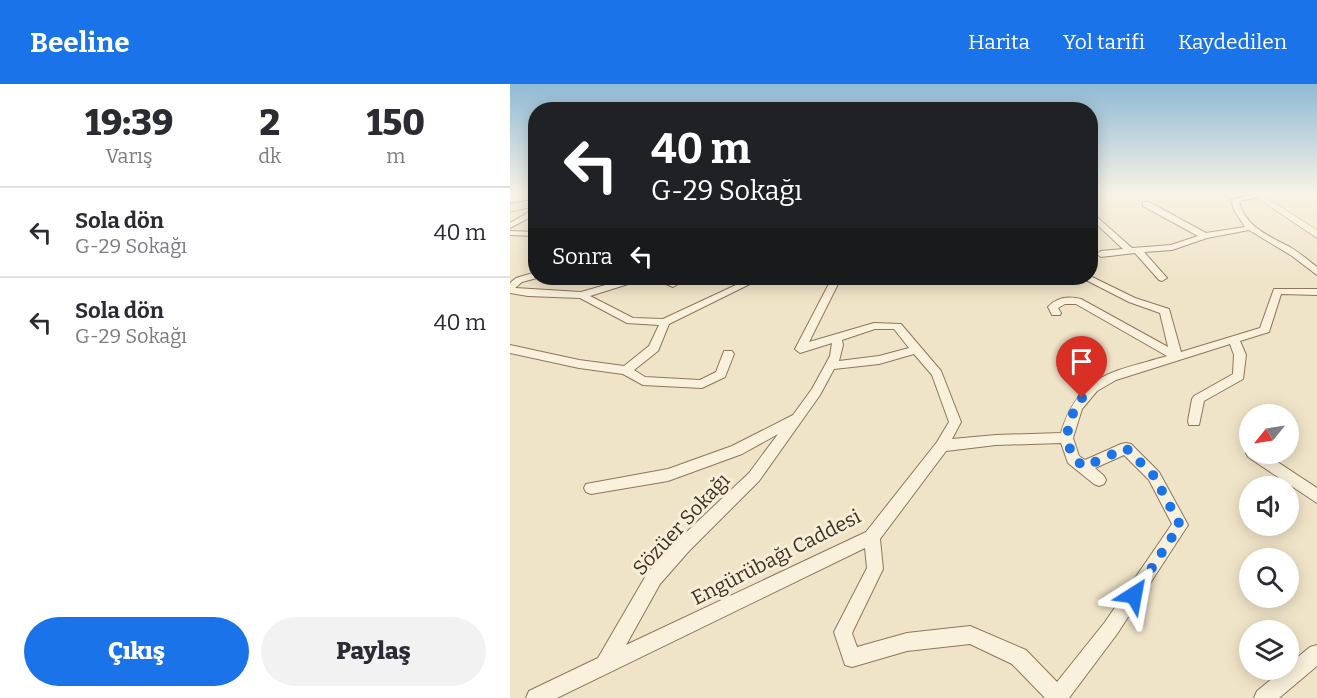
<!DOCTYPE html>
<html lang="tr">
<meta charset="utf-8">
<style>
body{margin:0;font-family:Bitter,serif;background:#f2f2f3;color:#2b2b33;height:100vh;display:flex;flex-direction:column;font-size:22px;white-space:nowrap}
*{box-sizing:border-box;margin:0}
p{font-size:20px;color:#7c7c81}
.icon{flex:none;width:33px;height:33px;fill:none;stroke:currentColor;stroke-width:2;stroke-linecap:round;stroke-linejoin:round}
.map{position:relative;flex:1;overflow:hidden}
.side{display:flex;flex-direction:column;background:#fff;width:510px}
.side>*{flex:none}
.guide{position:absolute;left:18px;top:18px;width:570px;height:183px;border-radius:24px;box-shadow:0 3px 15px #0003;background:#202124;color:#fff;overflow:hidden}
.needle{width:39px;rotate:240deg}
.buttons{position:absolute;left:729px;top:320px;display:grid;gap:12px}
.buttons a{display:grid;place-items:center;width:60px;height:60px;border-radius:50%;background:#fff;box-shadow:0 3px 15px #0003;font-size:30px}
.pin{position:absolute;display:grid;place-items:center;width:51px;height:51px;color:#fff;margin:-62px -26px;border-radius:50% 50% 50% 0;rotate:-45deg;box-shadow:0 0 6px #0007}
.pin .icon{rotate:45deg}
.me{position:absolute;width:66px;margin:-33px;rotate:34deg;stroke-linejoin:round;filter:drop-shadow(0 0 4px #0008)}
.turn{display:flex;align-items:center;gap:21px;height:126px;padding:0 24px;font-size:27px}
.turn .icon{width:78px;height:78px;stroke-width:2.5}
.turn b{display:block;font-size:42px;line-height:51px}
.then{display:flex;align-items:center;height:57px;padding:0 24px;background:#0003;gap:12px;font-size:22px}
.eta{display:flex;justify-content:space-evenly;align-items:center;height:102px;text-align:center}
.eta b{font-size:36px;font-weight:800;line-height:42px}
.cta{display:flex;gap:12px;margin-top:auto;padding:12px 24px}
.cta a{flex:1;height:69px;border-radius:36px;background:#1a73e8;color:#fff;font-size:24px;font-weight:800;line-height:69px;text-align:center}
.cta a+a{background:#f2f2f3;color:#2b2b33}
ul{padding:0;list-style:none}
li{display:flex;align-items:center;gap:18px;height:90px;padding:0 24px;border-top:2px solid #e1e1e2}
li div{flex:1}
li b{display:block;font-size:22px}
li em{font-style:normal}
header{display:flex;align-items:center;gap:36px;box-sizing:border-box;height:84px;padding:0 30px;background:#1a73e8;color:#fff}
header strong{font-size:28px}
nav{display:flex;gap:33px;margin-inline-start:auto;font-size:21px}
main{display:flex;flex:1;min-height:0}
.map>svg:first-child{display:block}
</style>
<header>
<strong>Beeline</strong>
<nav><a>Harita</a><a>Yol tarifi</a><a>Kaydedilen</a></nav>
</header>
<main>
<section class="side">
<div class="eta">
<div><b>19:39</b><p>Varış</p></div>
<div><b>2</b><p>dk</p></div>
<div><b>150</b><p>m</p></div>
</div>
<ul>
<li><svg class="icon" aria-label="left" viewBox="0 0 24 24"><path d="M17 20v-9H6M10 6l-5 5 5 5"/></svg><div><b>Sola dön</b><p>G-29 Sokağı</p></div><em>40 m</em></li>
<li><svg class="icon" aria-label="left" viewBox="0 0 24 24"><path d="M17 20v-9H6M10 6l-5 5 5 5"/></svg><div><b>Sola dön</b><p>G-29 Sokağı</p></div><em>40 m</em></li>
</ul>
<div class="cta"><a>Çıkış</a><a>Paylaş</a></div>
</section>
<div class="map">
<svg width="807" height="614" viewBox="0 0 807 614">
<rect width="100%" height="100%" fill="#f0e4c8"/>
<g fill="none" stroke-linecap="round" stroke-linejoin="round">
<defs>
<g id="minor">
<path d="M 747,109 L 751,111 L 750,113 L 729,117 C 735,143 759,152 780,163 C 790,169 798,176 807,183 L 807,191 L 782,172 L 739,146 L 697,154 L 662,166 L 634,168 L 657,194 L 652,197 L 649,196 L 625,169 L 591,173 L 587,170 L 591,167 L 613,165 L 580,134 L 580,127 L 622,164 L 661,161 L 688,152 L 633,122 L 633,118 L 639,118 L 696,149 L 735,143 L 724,126 L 721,116 Z"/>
<path d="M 26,124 L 26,130 L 0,144 L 0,139 Z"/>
<path d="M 0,147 L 26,148 L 26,152 L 0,151 Z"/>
<path d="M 26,188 L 26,194 L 27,194 L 12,198 L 5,204 L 71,208 L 120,194 L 132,194 L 131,196 L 80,212 L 123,234 L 153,235 L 241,194 L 252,194 L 159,240 L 148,267 L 124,286 L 135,293 L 190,296 L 206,288 L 214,267 L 222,267 L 224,270 L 215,293 L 192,304 L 133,301 L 113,290 L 69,284 L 0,269 L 0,261 L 69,276 L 114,282 L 139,262 L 149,241 L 117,239 L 70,214 L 18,212 L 0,209 L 0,199 L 6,194 Z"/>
<path d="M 580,192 L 625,214 L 659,225 L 671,268 L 750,244 L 764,205 L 807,205 L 807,211 L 771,210 L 759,248 L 730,257 L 736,271 L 733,295 L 694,317 L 689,341 L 679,341 L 678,337 L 682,315 L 684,312 L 723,290 L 724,271 L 720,260 L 606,296 L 587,307 L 572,325 L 563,354 L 569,372 L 575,376 L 611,360 L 616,359 L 621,360 L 649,388 L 678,441 L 607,550 L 559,614 L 535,614 L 502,580 L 460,560 L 397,567 L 342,583 L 335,581 L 324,548 L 357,484 L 355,464 L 47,614 L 16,614 L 19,607 L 88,574 L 138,488 L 167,457 L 239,389 L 268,350 L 232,370 L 158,397 L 81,410 L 76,408 L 74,404 L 76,400 L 158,385 L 222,362 L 283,331 L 302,305 L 320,272 L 322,259 L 290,269 L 285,265 L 322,194 L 331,194 L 299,258 L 364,239 L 391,240 L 431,287 L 451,338 L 442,355 L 486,351 L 551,349 C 569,289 604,288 657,272 L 566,220 L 555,220 L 548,224 L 551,229 L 550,231 L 542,231 L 538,223 C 547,213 559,212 571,215 L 658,263 L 650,229 L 619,218 L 572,194 ZM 365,245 L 384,245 L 399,264 L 369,272 L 329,277 L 333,261 L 332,256 ZM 404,270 L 422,291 L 439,338 L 427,358 L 356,448 L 116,561 L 150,500 L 179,467 L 249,397 L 310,311 L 324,285 L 369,280 ZM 551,359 L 558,379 L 584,400 L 589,402 L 594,400 L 596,396 L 594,392 L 585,384 L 614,371 L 639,396 L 662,440 L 595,538 L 547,598 L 516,566 L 460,542 L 397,549 L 347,563 L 342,549 L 373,485 L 370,455 L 436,367 L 486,361 Z"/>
<path d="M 142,194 L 154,194 L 168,200 L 163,203 Z"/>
<path d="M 738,365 L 740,369 L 754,369 L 807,404 L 807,419 L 738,373 L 736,369 Z"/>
<path d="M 807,561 L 807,582 L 769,614 L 744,614 L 747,607 L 774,585 L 778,585 L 778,581 L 800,563 Z"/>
</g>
<path id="tertiary" d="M 740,109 L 749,109 L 807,146 L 807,154 Z"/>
<path id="primary" d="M 26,115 L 26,122 L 0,128 L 0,120 Z"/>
</defs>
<use href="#minor" stroke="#8d765c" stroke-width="2"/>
<use href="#tertiary" stroke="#8d765c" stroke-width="1"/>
<use href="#primary" stroke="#5b4430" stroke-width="1"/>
<use href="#minor" fill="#faf1dc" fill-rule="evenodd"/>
<use href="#tertiary" fill="#faf1dc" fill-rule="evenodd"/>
<use href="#primary" fill="#f3d9a0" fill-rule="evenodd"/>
</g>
<linearGradient id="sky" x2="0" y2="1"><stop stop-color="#8fbad6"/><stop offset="0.56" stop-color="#f8f3e6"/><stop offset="1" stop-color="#f8f3e6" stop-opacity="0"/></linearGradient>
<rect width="807" height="195" fill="url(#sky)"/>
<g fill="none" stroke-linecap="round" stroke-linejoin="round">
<path stroke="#1a73e8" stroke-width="10" stroke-dasharray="0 18" d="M 572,314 C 556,337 549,363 574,383 L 616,364 L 644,392 L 670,441 L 624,511"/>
</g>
<g text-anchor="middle" stroke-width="6" stroke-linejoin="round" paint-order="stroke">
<g font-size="20" fill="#3d2e20" stroke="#f7eed8">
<text transform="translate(171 440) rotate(-47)" y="7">Sözüer Sokağı</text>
<text transform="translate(266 473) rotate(-27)" y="7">Engürübağı Caddesi</text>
</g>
</g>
</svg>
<div class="buttons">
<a><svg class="needle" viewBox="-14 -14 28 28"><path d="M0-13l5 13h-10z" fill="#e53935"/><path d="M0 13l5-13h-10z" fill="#7c7c81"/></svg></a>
<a><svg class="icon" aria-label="sound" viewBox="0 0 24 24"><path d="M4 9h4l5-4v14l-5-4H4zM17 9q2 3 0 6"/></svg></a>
<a><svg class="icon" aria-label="search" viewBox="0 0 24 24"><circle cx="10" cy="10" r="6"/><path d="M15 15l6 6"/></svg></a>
<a><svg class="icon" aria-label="layers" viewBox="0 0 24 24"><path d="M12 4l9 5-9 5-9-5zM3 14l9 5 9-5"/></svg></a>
</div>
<div class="pin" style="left:572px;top:314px;background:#d93025"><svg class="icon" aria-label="arrive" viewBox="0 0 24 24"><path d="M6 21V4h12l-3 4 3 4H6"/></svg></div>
<svg class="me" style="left:624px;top:511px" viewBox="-20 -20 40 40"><path d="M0-17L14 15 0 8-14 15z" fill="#1a73e8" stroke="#fff" stroke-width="4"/></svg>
<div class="guide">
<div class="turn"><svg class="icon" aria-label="left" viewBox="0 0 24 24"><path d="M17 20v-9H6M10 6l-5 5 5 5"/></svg><div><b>40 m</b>G-29 Sokağı</div></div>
<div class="then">Sonra<svg class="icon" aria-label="left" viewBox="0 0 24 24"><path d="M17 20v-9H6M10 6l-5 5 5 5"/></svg></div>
</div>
</div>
</main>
